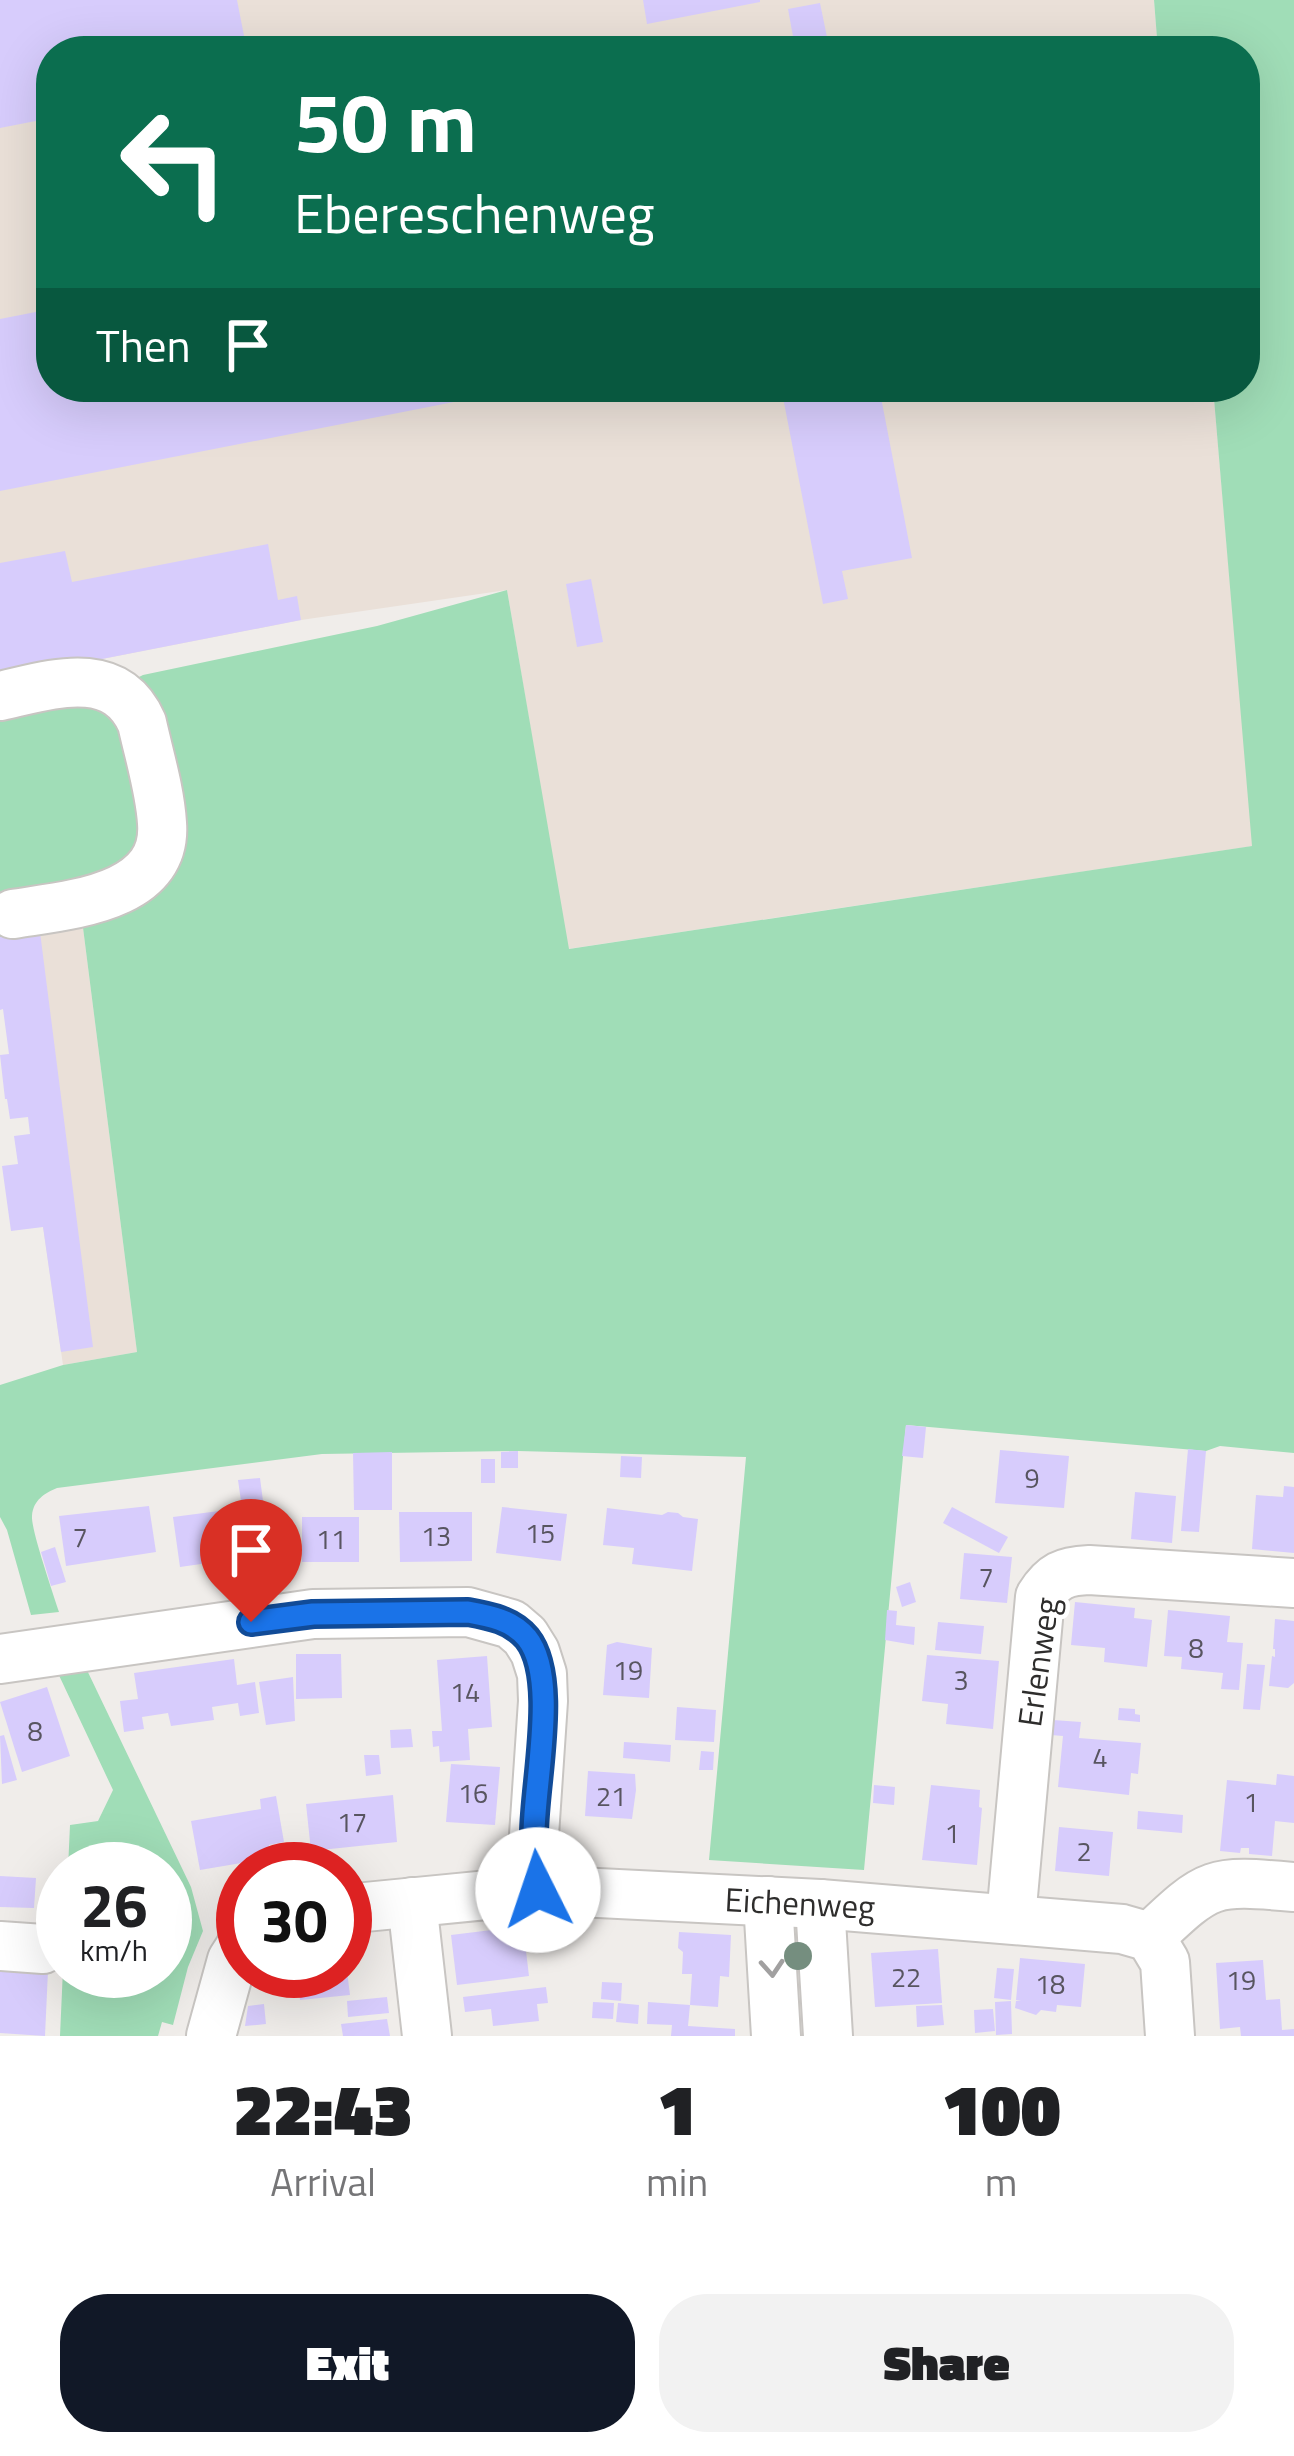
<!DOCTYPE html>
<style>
body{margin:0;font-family:"Titillium Web",sans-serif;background:#f2f2f2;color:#202124;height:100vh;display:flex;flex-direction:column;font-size:45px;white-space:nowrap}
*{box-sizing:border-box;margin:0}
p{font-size:39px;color:#757577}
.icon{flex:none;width:66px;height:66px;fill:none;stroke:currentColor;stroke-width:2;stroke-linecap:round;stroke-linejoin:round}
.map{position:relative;height:2036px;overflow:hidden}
.panel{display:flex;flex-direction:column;background:#fff;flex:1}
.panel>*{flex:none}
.guide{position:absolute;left:36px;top:36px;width:1224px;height:366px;border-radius:48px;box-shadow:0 12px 48px #0002;background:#0b6e4f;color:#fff;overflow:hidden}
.speed{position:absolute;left:36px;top:1842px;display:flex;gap:24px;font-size:60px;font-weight:700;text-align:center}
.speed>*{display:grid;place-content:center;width:156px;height:156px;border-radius:50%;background:#fff;box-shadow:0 12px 48px #0002;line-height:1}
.speed small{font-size:30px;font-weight:400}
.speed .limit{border:18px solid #d22;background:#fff;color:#111}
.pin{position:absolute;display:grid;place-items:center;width:102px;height:102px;color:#fff;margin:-123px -51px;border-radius:50% 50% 50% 0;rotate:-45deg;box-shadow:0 0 12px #0007}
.pin .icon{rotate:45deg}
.me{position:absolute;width:132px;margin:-66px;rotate:356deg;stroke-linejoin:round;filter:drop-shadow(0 0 9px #0008)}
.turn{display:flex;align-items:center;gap:42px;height:252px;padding:0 60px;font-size:54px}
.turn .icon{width:156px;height:156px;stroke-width:2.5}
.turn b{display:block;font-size:84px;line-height:102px}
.then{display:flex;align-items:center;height:114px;padding:0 60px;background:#0003;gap:24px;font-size:45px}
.eta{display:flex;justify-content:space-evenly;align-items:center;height:204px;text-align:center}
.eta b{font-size:72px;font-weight:800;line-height:84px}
.button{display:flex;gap:24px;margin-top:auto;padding:24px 60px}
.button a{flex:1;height:138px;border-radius:48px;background:#111827;color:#fff;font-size:48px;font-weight:800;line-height:138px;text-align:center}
.button a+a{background:#f2f2f2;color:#202124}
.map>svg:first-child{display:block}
</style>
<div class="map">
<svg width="1294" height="2036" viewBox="0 0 1294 2036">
<rect width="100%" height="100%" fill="#f0edea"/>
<g fill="#eae0d8">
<path d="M 0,0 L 1154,0 L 1158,51 L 51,51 L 51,387 L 1213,387 L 1253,846 L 568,949 L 507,590 L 301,620 L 0,679 Z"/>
<path d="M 81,912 L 137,1352 L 63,1365 L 39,1198 L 5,922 Z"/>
</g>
<g fill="#a0ddb7">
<path d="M 1154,0 L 1294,0 L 1294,1453 L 1220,1446 L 1206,1451 L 906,1425 L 864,1870 L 709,1860 L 746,1457 L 518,1451 L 322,1454 L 57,1488 C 45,1493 33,1500 32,1516 C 31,1530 53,1593 59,1612 L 31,1615 L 7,1530 L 0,1517 L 0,1385 L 63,1365 L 137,1352 L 81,912 L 147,883 L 133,680 L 143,675 L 377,626 L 507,590 L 569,949 L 1252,846 L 1213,387 L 1245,387 L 1245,51 L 1158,51 Z"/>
<path d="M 117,704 L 150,847 L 18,935 L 0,937 L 0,707 Z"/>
<path d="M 85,1666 L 191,1887 L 203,1931 L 188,1967 L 173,2025 L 162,2022 L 158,2036 L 60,2036 L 63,1969 L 165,1971 L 165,1869 L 68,1869 L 70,1825 L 98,1821 L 113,1790 L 56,1669 Z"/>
</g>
<g fill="#d7ccfc">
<path d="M 0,0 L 237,0 L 247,51 L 51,51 L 51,118 L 0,128 Z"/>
<path d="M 643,0 L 760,0 L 760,2 L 647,24 Z"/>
<path d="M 820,3 L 827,37 L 794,42 L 788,9 Z"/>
<path d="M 51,309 L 51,387 L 520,387 L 520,389 L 0,491 L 0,319 Z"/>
<path d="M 781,387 L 879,387 L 912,558 L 842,571 L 848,599 L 823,604 Z"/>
<path d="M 923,387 L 975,387 L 976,389 L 925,399 Z"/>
<path d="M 268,544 L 278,600 L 297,596 L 301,620 L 0,679 L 0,563 L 65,551 L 72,582 Z"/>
<path d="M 591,579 L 603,642 L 577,647 L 566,584 Z"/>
<path d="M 40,932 L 93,1347 L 61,1352 L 43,1227 L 11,1231 L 2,1166 L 18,1164 L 14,1136 L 30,1134 L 28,1117 L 10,1119 L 7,1099 L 5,1099 L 0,1055 L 9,1054 L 3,1009 L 0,1010 L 0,937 Z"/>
<path d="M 906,1425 L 926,1427 L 923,1458 L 902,1456 Z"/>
<path d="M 1188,1449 L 1206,1451 L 1199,1532 L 1181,1531 Z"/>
<path d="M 1000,1450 L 1069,1456 L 1064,1508 L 995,1503 Z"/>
<path d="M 518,1451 L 518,1468 L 501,1468 L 501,1452 Z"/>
<path d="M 392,1452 L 392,1510 L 354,1510 L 353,1453 Z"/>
<path d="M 621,1456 L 642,1457 L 641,1478 L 620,1477 Z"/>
<rect x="481" y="1459" width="14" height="24"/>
<path d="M 260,1478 L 266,1524 L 246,1526 L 250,1557 L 180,1567 L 173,1517 L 242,1508 L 238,1480 Z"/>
<path d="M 1284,1486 L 1294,1487 L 1294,1553 L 1252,1549 L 1256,1495 L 1283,1497 Z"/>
<path d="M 1135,1492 L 1176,1496 L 1172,1543 L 1131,1539 Z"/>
<path d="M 149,1506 L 156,1552 L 66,1566 L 59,1516 Z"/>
<path d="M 502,1507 L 567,1514 L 561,1561 L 496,1553 Z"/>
<path d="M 952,1507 L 1008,1537 L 999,1553 L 943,1523 Z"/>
<path d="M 607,1508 L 662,1515 L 668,1512 L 678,1513 L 683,1517 L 698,1519 L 692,1571 L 632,1564 L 634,1548 L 603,1545 Z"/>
<path d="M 399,1512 L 472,1512 L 472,1561 L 400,1562 Z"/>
<rect x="302" y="1517" width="57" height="45"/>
<path d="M 269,1521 L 282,1521 L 283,1550 L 269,1550 Z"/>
<path d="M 55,1547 L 66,1582 L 51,1586 L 41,1552 Z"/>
<path d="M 964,1553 L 1012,1557 L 1007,1603 L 960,1599 Z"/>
<path d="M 910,1582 L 916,1602 L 902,1607 L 896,1587 Z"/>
<path d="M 1075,1602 L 1135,1608 L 1134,1618 L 1152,1620 L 1147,1667 L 1104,1662 L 1105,1648 L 1071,1645 Z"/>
<path d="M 887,1610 L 897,1611 L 896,1625 L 915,1627 L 914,1645 L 885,1640 Z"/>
<path d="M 1168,1610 L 1230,1616 L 1227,1642 L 1243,1643 L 1239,1690 L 1221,1689 L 1223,1673 L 1181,1669 L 1182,1657 L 1164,1656 Z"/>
<path d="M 1275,1619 L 1294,1621 L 1294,1683 L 1288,1688 L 1269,1686 L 1272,1656 L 1275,1657 L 1275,1649 L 1273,1649 Z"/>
<path d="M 938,1622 L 984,1626 L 981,1654 L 935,1650 Z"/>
<path d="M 617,1642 L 652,1648 L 649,1698 L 603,1695 L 607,1645 Z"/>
<path d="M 296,1654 L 341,1654 L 342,1698 L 296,1699 Z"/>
<path d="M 927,1655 L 999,1661 L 993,1729 L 946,1724 L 948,1704 L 922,1701 Z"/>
<path d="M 487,1656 L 492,1727 L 468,1729 L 470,1760 L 440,1762 L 439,1746 L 433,1747 L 432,1731 L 442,1731 L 437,1660 Z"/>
<path d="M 234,1659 L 237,1685 L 255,1682 L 259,1713 L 240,1716 L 238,1703 L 212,1707 L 214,1720 L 171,1726 L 168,1713 L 142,1717 L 144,1729 L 124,1732 L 120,1701 L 138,1699 L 134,1673 Z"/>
<path d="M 1247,1664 L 1265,1665 L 1260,1710 L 1243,1709 Z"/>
<path d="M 293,1677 L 295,1721 L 266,1725 L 259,1682 Z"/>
<path d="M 47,1687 L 70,1756 L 22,1772 L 0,1702 Z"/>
<path d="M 677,1707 L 716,1710 L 714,1742 L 675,1740 Z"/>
<path d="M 1119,1708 L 1135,1709 L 1135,1714 L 1140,1715 L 1140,1722 L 1118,1720 Z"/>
<path d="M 1053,1720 L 1081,1722 L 1079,1738 L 1141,1743 L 1138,1774 L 1131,1773 L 1129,1795 L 1058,1787 L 1063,1736 L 1051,1735 Z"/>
<path d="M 411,1729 L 413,1747 L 391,1748 L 390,1730 Z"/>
<path d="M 4,1735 L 17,1780 L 2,1784 L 0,1736 Z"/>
<path d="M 624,1742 L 671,1745 L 670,1762 L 623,1758 Z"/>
<path d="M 701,1751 L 714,1752 L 713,1770 L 699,1770 Z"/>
<path d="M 364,1755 L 379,1755 L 381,1774 L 366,1776 Z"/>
<path d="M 451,1764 L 500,1767 L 495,1825 L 446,1822 Z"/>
<path d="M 588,1771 L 635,1774 L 636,1790 L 632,1819 L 585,1816 Z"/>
<path d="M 1277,1774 L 1294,1776 L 1294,1823 L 1275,1821 L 1272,1856 L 1249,1854 L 1249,1848 L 1241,1848 L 1240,1853 L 1220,1851 L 1227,1780 L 1276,1785 Z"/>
<path d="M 874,1785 L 895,1787 L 894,1805 L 873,1803 Z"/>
<path d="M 931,1785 L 980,1790 L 979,1807 L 982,1808 L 977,1865 L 922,1860 Z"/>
<path d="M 393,1795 L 397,1842 L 311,1851 L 306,1804 Z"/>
<path d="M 276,1796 L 284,1842 L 269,1845 L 271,1858 L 200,1870 L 191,1821 L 261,1809 L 260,1799 Z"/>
<path d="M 1138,1811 L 1183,1815 L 1182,1833 L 1137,1829 Z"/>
<path d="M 1059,1827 L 1113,1832 L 1109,1876 L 1055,1871 Z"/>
<path d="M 0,1876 L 36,1878 L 34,1908 L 0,1907 Z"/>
<path d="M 564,1913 L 566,1926 L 547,1929 L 545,1915 Z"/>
<path d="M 523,1926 L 529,1976 L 457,1985 L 451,1935 Z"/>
<path d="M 679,1932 L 731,1935 L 729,1977 L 720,1976 L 718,2007 L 690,2005 L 688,2026 L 735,2029 L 735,2036 L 671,2036 L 672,2025 L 647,2024 L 648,2002 L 690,2005 L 692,1974 L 682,1974 L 683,1952 L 678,1948 Z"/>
<path d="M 938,1949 L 942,2003 L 875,2007 L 871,1953 Z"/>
<path d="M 1020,1958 L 1085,1964 L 1081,2007 L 1057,2005 L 1056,2012 L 1041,2010 L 1036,2015 L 1015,2008 L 1016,2001 L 1021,2000 L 1016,2000 Z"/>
<path d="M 1263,1960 L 1266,2000 L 1280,1999 L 1282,2030 L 1294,2029 L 1294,2036 L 1241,2036 L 1240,2027 L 1220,2029 L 1216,1963 Z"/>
<path d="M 997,1968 L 1014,1969 L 1011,2000 L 994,1998 Z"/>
<path d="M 0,1969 L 48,1971 L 45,2036 L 0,2033 Z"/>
<path d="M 297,1971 L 347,1971 L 350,1995 L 300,2000 Z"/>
<path d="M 602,1982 L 622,1983 L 621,2001 L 601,1999 Z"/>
<path d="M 546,1987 L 548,2003 L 537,2004 L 539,2021 L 493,2026 L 491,2009 L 465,2012 L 463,1997 Z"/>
<path d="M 387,1997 L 389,2013 L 348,2017 L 347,2001 Z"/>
<path d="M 1011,2001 L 1012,2034 L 996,2035 L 995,2002 Z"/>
<path d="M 593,2002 L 614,2003 L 613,2019 L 592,2018 Z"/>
<path d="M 618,2003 L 639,2005 L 638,2024 L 616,2022 Z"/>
<path d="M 264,2004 L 266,2024 L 245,2026 L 248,2006 Z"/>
<path d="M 942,2005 L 944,2025 L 917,2027 L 916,2006 Z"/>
<path d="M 993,2009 L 995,2031 L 975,2033 L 974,2010 Z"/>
<path d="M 387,2019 L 390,2036 L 343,2036 L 341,2024 Z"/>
</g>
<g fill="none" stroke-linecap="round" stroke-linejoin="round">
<defs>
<g id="minor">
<path d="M 0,696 C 50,685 115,662 142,723 C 149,755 160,790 162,823 C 168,899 67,905 13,914"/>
<path d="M 0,1659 L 313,1614 L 468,1612 L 511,1624 L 525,1636 L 535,1652 L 542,1674 L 543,1701 L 534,1835 L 538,1890"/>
<path d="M 768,1901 L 776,2036"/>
<path d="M 412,1902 L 427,2036"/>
<path d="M 820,1904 L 828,2036"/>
<path d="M 345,1909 L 538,1890 L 820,1904 L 1122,1929 L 1150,1937 L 1165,1962 L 1170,2036"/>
<path d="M 1011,1918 L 1040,1597 C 1053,1576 1064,1571 1089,1570 L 1294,1583"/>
<path d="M 1150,1937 C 1210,1880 1211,1880 1294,1887"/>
<path d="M 0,1946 L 43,1949"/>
<path d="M 211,2036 L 232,1960 L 243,1943"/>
</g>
</defs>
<use href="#minor" stroke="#c8c5c2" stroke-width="52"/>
<use href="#minor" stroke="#fff" stroke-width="48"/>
</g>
<circle fill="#758e7f" cx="798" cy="1956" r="14"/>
<defs><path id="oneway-chevron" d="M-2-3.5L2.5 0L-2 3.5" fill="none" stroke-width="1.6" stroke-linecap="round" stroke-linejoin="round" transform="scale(3)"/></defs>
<use stroke="#a1a0a0" href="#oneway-chevron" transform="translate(772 1968) rotate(86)"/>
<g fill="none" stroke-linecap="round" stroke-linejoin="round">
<defs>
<path id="route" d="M 251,1622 L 313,1614 L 468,1612 C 490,1616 512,1620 527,1638 C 559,1678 534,1783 534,1834 C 534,1852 537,1872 538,1890"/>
</defs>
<use href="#route" stroke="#114b97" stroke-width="30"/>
<use href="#route" stroke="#1a73e8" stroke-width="21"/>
</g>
<g text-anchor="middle" stroke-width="9" stroke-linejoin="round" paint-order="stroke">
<g font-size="27" fill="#585560">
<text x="1032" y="1488">9</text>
<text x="540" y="1543">15</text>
<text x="436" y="1546">13</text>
<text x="80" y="1547">7</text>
<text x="331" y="1549">11</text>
<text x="986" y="1587">7</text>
<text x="1196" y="1658">8</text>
<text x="628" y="1680">19</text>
<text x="961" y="1690">3</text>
<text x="465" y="1702">14</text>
<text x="35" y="1741">8</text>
<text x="1100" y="1767">4</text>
<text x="473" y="1803">16</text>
<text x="611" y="1806">21</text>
<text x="1251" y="1812">1</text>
<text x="352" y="1832">17</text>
<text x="952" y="1843">1</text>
<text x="1084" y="1861">2</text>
<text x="906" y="1987">22</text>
<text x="1241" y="1990">19</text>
<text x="1050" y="1994">18</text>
</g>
<g font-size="33" fill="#2e2d2c" stroke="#fff">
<text transform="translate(1038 1662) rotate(-82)" y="12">Erlenweg</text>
<text transform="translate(800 1903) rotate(3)" y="12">Eichenweg</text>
</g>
</g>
</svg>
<div class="speed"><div>26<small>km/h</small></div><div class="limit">30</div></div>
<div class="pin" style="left:251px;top:1622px;background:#d93025"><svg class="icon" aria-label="arrive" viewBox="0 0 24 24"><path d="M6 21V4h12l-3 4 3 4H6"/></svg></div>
<svg class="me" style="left:538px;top:1890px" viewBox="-20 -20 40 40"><circle r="19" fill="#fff"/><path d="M0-13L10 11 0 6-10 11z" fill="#1a73e8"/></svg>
<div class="guide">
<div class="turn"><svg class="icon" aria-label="left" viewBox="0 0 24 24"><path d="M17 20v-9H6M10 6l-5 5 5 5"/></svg><div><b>50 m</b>Ebereschenweg</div></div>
<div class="then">Then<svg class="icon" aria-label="arrive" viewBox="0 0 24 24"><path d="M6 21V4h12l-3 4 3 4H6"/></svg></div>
</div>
</div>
<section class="panel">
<div class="eta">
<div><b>22:43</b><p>Arrival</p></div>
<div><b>1</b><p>min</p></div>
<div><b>100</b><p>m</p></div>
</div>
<div class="button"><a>Exit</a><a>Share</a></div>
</section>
